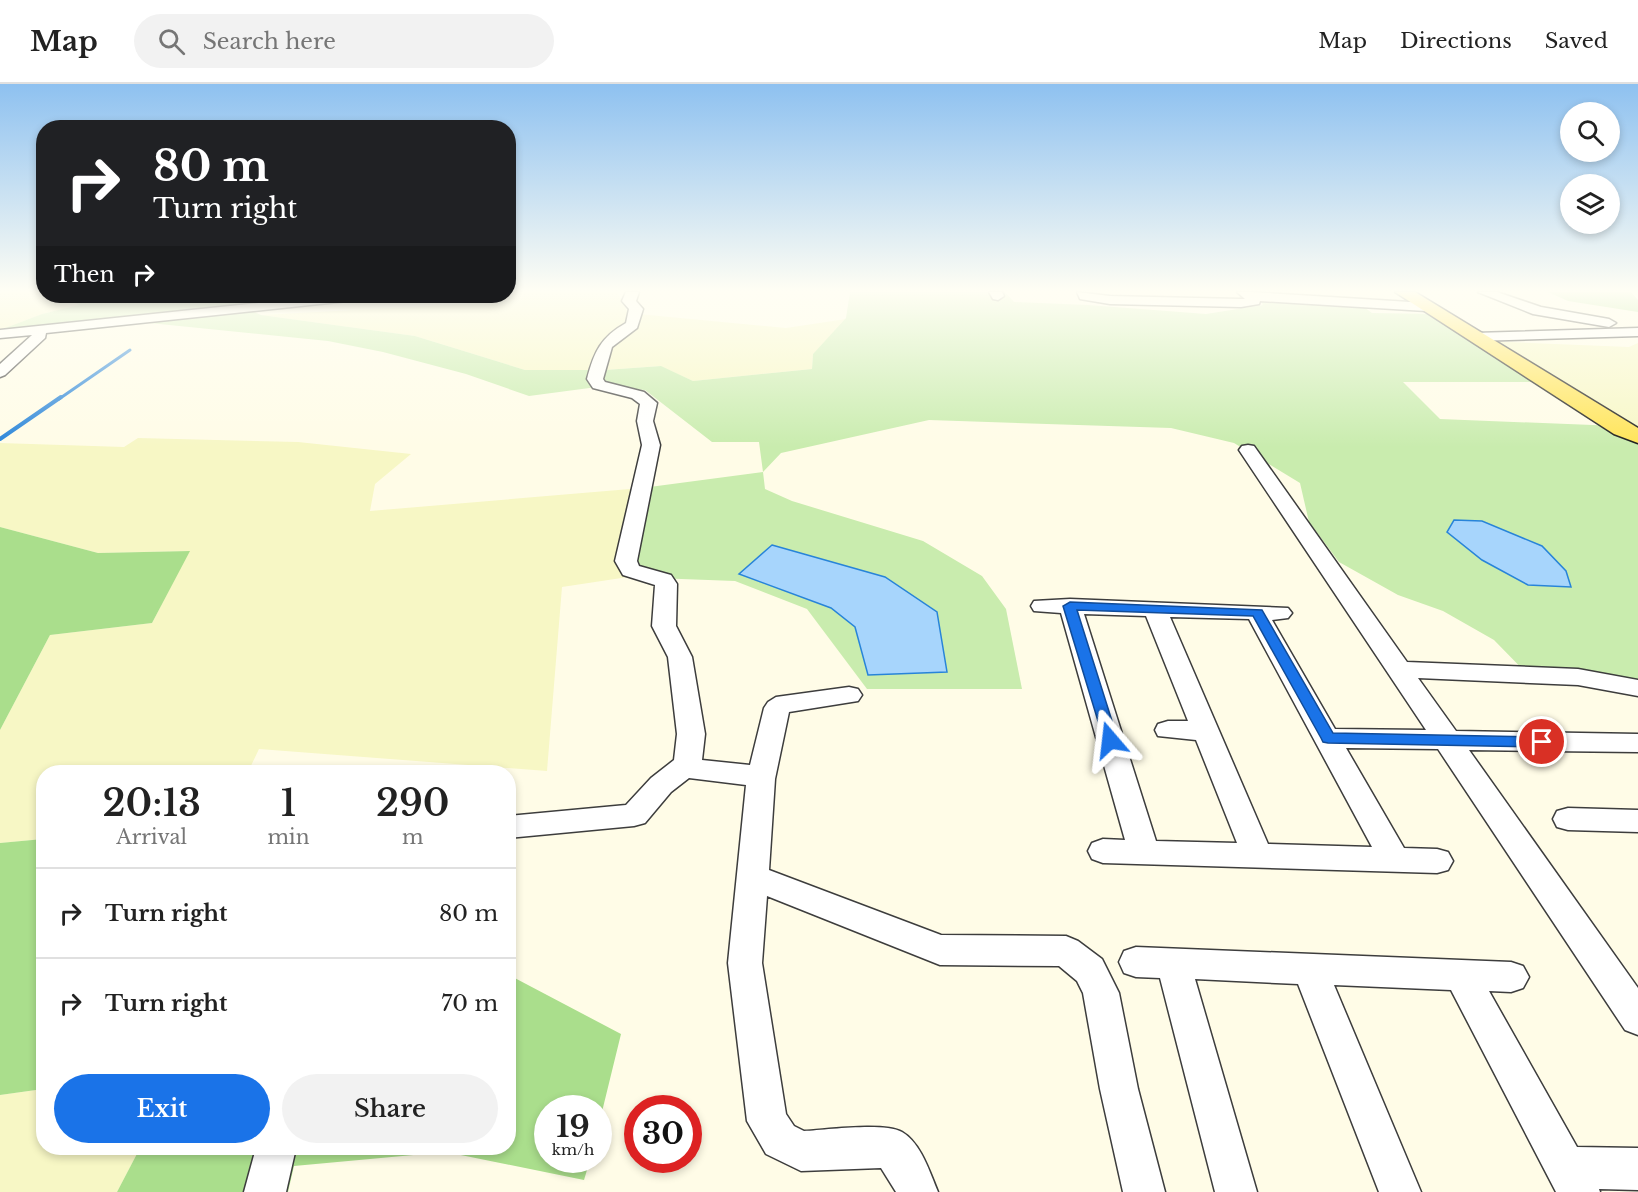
<!DOCTYPE html>
<style>
body{margin:0;font-family:"Libre Baskerville",serif;background:#f2f2f2;color:#222;height:100vh;display:flex;flex-direction:column;font-size:22px;white-space:nowrap}
*{box-sizing:border-box;margin:0}
p{font-size:20px;color:#767676}
.icon{flex:none;width:33px;height:33px;fill:none;stroke:currentColor;stroke-width:2;stroke-linecap:round;stroke-linejoin:round}
.map{position:relative;flex:1;overflow:hidden}
.drawer{position:absolute;left:36px;top:681px;width:480px;height:390px;display:flex;flex-direction:column;background:#fff;border-radius:24px;box-shadow:0 3px 9px #0003}
.drawer>*{flex:none}
.guide{position:absolute;left:36px;top:36px;width:480px;height:183px;border-radius:24px;box-shadow:0 3px 9px #0003;background:#202124;color:#fff;overflow:hidden}
.fabs{position:absolute;left:1560px;top:18px;display:grid;gap:12px}
.fabs a{display:grid;place-items:center;width:60px;height:60px;border-radius:50%;background:#fff;box-shadow:0 3px 9px #0003;font-size:30px}
.speed{position:absolute;left:534px;top:1011px;display:flex;gap:12px;font-size:30px;font-weight:700;text-align:center}
.speed>*{display:grid;place-content:center;width:78px;height:78px;border-radius:50%;background:#fff;box-shadow:0 3px 9px #0003;line-height:1}
.speed small{font-size:15px;font-weight:400}
.speed .limit{border:9px solid #d22;background:#fff;color:#111}
.pin{position:absolute;display:grid;place-items:center;width:51px;height:51px;color:#fff;margin:-26px;border:3px solid #fff;border-radius:50%;box-shadow:0 2px 6px #0007}
.me{position:absolute;width:66px;margin:-33px;rotate:343deg;stroke-linejoin:round;filter:drop-shadow(0 0 4px #0008)}
.turn{display:flex;align-items:center;gap:21px;height:126px;padding:0 18px;font-size:27px}
.turn .icon{width:78px;height:78px;stroke-width:2.5}
.turn b{display:block;font-size:42px;line-height:51px}
.then{display:flex;align-items:center;height:57px;padding:0 18px;background:#0003;gap:12px;font-size:22px}
.eta{display:flex;justify-content:space-evenly;align-items:center;height:102px;text-align:center}
.eta b{font-size:36px;font-weight:600;line-height:42px}
.action{display:flex;gap:12px;margin-top:auto;padding:12px 18px}
.action a{flex:1;height:69px;border-radius:36px;background:#1a73e8;color:#fff;font-size:24px;font-weight:600;line-height:69px;text-align:center}
.action a+a{background:#f2f2f2;color:#222}
ul{padding:0;list-style:none}
li{display:flex;align-items:center;gap:18px;height:90px;padding:0 18px;border-top:2px solid #e0e0e0}
li div{flex:1}
li b{display:block;font-size:22px}
li em{font-style:normal}
header{display:flex;align-items:center;gap:36px;box-sizing:border-box;height:84px;padding:0 30px;background:#fff;border-bottom:2px solid #e0e0e0}
header strong{font-size:28px}
nav{display:flex;gap:33px;margin-inline-start:auto;font-size:21px}
.search{width:420px;height:54px;background:#f2f2f2;display:flex;align-items:center;gap:15px;box-sizing:border-box;padding:0 21px;border-radius:33px;color:#767676;font-size:22px}
.map>svg:first-child{display:block}
</style>
<header>
<strong>Map</strong>
<div class="search"><svg class="icon" aria-label="search" viewBox="0 0 24 24"><circle cx="10" cy="10" r="6"/><path d="M15 15l6 6"/></svg>Search here</div>
<nav><a>Map</a><a>Directions</a><a>Saved</a></nav>
</header>
<div class="map">
<svg width="1638" height="1108" viewBox="0 0 1638 1108">
<rect width="100%" height="100%" fill="#fffce7"/>
<g fill="#f7f7c5">
<path d="M 43,208 L 44,212 L 57,212 L 80,221 L 42,230 L 0,246 L 0,209 Z"/>
<path d="M 509,208 L 617,208 L 628,229 L 786,244 L 846,235 L 813,270 L 812,285 L 693,297 L 660,282 L 605,286 L 525,286 L 415,252 L 261,231 L 467,220 L 476,212 L 508,212 Z"/>
<path d="M 1481,257 L 1629,263 L 1638,259 L 1638,342 L 1618,342 Z"/>
<path d="M 138,354 L 298,358 L 411,370 L 375,400 L 370,427 L 642,404 L 628,493 L 562,503 L 547,687 L 259,665 L 248,688 L 44,688 L 43,755 L 0,759 L 0,646 L 50,551 L 152,539 L 189,467 L 98,469 L 0,443 L 0,359 L 124,363 Z"/>
<path d="M 43,1005 L 44,1064 L 140,1064 L 117,1108 L 0,1108 L 0,1011 Z"/>
</g>
<path fill="#c9ecae" d="M 850,208 L 1005,208 L 1014,218 L 1088,221 L 1206,230 L 1263,221 L 1259,213 L 1357,218 L 1372,229 L 1438,230 L 1548,298 L 1403,298 L 1440,335 L 1618,342 L 1638,350 L 1638,600 L 1537,600 L 1494,556 L 1443,527 L 1398,511 L 1339,478 L 1309,438 L 1300,399 L 1234,359 L 1171,344 L 929,336 L 781,369 L 763,388 L 765,405 L 792,417 L 923,457 L 982,492 L 1006,525 L 1022,605 L 867,605 L 807,525 L 735,497 L 628,493 L 642,404 L 763,388 L 759,358 L 712,358 L 645,306 L 597,303 L 529,312 L 466,290 L 383,268 L 328,257 L 110,235 L 0,246 L 42,230 L 79,221 L 57,212 L 247,212 L 238,221 L 261,231 L 415,252 L 525,286 L 605,286 L 661,282 L 693,297 L 812,285 L 813,270 L 846,234 Z"/>
<g fill="#aade8c">
<path d="M 1548,208 L 1631,208 L 1638,216 L 1638,228 L 1568,217 Z"/>
<path d="M 0,443 L 98,469 L 190,467 L 152,539 L 50,551 L 0,646 Z"/>
<path d="M 43,755 L 43,1005 L 0,1011 L 0,759 Z"/>
<path d="M 509,891 L 621,950 L 599,1040 L 598,1024 L 548,1024 L 548,1076 L 590,1076 L 584,1096 L 446,1068 L 294,1082 L 288,1108 L 117,1108 L 140,1064 L 508,1064 Z"/>
</g>
<g fill="#a7d5fc" stroke="#2884d9" stroke-width="1.5">
<path d="M 1454,436 L 1482,437 L 1542,462 L 1566,487 L 1571,503 L 1528,501 L 1482,476 L 1447,448 Z"/>
<path d="M 772,461 L 885,493 L 937,528 L 947,588 L 868,591 L 855,543 L 831,524 L 739,490 Z"/>
</g>
<g fill="none" stroke-linecap="round" stroke-linejoin="round">
<path stroke="#2884d9" stroke-width="3" d="M 59,315 L 130,266"/>
<path stroke="#2884d9" stroke-width="4" d="M 0,355 L 61,313"/>
<defs>
<g id="minor">
<path d="M 626,208 L 639,208 L 636,217 L 643,225 L 637,244 L 612,263 L 603,295 L 605,298 L 644,308 L 657,319 L 653,337 L 660,361 L 637,477 L 639,482 L 671,491 L 677,500 L 676,542 L 692,573 L 705,650 L 702,676 L 750,681 L 764,624 L 768,618 L 776,613 L 849,603 L 858,605 L 862,611 L 858,617 L 789,628 L 775,695 L 769,786 L 941,851 L 1066,852 L 1078,857 L 1102,875 L 1119,909 L 1138,1005 L 1165,1108 L 1123,1108 L 1100,1005 L 1083,909 L 1077,897 L 1059,882 L 940,881 L 767,812 L 762,879 L 786,1030 L 794,1042 L 804,1047 C 826,1046 884,1038 902,1048 C 921,1059 930,1089 938,1108 L 896,1108 L 881,1084 L 801,1087 L 766,1070 L 747,1037 L 728,879 L 746,701 L 689,694 L 671,708 L 645,739 L 634,742 L 508,754 L 508,732 L 626,721 L 651,694 L 674,676 L 677,650 L 668,573 L 652,542 L 655,501 L 623,491 L 615,477 L 642,361 L 637,337 L 640,320 L 632,314 L 593,304 L 587,295 C 594,268 601,253 626,239 L 629,225 L 622,217 Z"/>
<path d="M 989,208 L 1002,208 L 1004,212 L 998,216 L 993,215 Z"/>
<path d="M 1077,208 L 1110,212 L 1241,215 L 1245,215 L 1237,208 L 1252,208 L 1426,219 L 1433,223 L 1426,227 L 1260,217 L 1259,220 L 1241,223 L 1110,220 L 1080,215 Z"/>
<path d="M 1478,208 L 1497,208 L 1541,223 L 1609,235 L 1616,239 L 1609,243 L 1533,230 Z"/>
<path d="M 325,212 L 363,212 L 357,216 L 46,249 L 45,254 L 5,291 L 0,293 L 0,280 L 32,251 L 0,254 L 0,246 Z"/>
<path d="M 1638,244 L 1638,252 L 1474,257 L 1467,253 L 1474,249 Z"/>
<path d="M 1248,361 L 1254,362 L 1407,578 L 1578,585 L 1638,596 L 1638,612 L 1578,601 L 1418,594 L 1456,647 L 1638,650 L 1638,668 L 1469,666 L 1638,904 L 1638,951 L 1625,946 L 1438,665 L 1346,664 L 1404,764 L 1437,765 L 1448,768 L 1453,777 L 1448,786 L 1437,789 L 1103,779 L 1092,775 L 1088,767 L 1092,759 L 1103,755 L 1125,756 L 1061,529 L 1034,527 L 1031,522 L 1034,517 L 1070,515 L 1288,524 L 1292,529 L 1288,534 L 1272,536 L 1335,645 L 1426,646 L 1239,366 L 1242,362 ZM 1084,530 L 1146,532 L 1188,637 L 1168,637 L 1158,640 L 1155,646 L 1158,652 L 1196,656 L 1237,759 L 1156,757 ZM 1170,533 L 1249,535 L 1372,763 L 1268,760 Z"/>
<path d="M 1568,724 L 1638,726 L 1638,748 L 1568,746 L 1557,743 L 1553,735 L 1557,727 Z"/>
<path d="M 1136,863 L 1511,878 L 1523,882 L 1529,893 L 1523,904 L 1511,908 L 1489,907 L 1577,1063 L 1638,1064 L 1638,1106 L 1599,1105 L 1600,1108 L 1556,1108 L 1451,906 L 1334,901 L 1421,1108 L 1379,1108 L 1298,900 L 1195,895 L 1257,1108 L 1215,1108 L 1160,894 L 1136,893 L 1124,889 L 1119,878 L 1124,867 Z"/>
<path d="M 256,1064 L 296,1064 L 286,1108 L 244,1108 Z"/>
</g>
<path id="major" d="M 1395,208 L 1415,208 L 1638,344 L 1638,359 L 1614,350 Z"/>
</defs>
<use href="#minor" stroke="#3d3d3d" stroke-width="3"/>
<use href="#major" stroke="#1b1b1b" stroke-width="3"/>
<use href="#minor" fill="#fff" fill-rule="evenodd"/>
<use href="#major" fill="#ffe457" fill-rule="evenodd"/>
</g>
<linearGradient id="sky" x2="0" y2="1"><stop stop-color="#8ec1f0"/><stop offset="0.57" stop-color="#fffef4"/><stop offset="1" stop-color="#fffef4" stop-opacity="0"/></linearGradient>
<rect width="1638" height="363" fill="url(#sky)"/>
<path fill="#1a73e8" stroke="#114b97" stroke-width="1.5" d="M 1070,518 L 1262,526 L 1333,649 L 1542,653 L 1548,654 L 1550,658 L 1548,662 L 1542,663 L 1328,659 L 1323,658 L 1321,654 L 1253,532 L 1077,526 L 1118,656 L 1116,660 L 1105,660 L 1063,522 Z"/>
</svg>
<div class="fabs">
<a><svg class="icon" aria-label="search" viewBox="0 0 24 24"><circle cx="10" cy="10" r="6"/><path d="M15 15l6 6"/></svg></a>
<a><svg class="icon" aria-label="layers" viewBox="0 0 24 24"><path d="M12 4l9 5-9 5-9-5zM3 14l9 5 9-5"/></svg></a>
</div>
<div class="speed"><div>19<small>km/h</small></div><div class="limit">30</div></div>
<div class="pin" style="left:1542px;top:658px;background:#d93025"><svg class="icon" aria-label="arrive" viewBox="0 0 24 24"><path d="M6 21V4h12l-3 4 3 4H6"/></svg></div>
<svg class="me" style="left:1110px;top:656px" viewBox="-20 -20 40 40"><path d="M0-17L14 15 0 8-14 15z" fill="#1a73e8" stroke="#fff" stroke-width="4"/></svg>
<div class="guide">
<div class="turn"><svg class="icon" aria-label="right" viewBox="0 0 24 24"><path d="M7 20v-9h11M14 6l5 5-5 5"/></svg><div><b>80 m</b>Turn right</div></div>
<div class="then">Then<svg class="icon" aria-label="right" viewBox="0 0 24 24"><path d="M7 20v-9h11M14 6l5 5-5 5"/></svg></div>
</div>
<section class="drawer">
<div class="eta">
<div><b>20:13</b><p>Arrival</p></div>
<div><b>1</b><p>min</p></div>
<div><b>290</b><p>m</p></div>
</div>
<ul>
<li><svg class="icon" aria-label="right" viewBox="0 0 24 24"><path d="M7 20v-9h11M14 6l5 5-5 5"/></svg><div><b>Turn right</b></div><em>80 m</em></li>
<li><svg class="icon" aria-label="right" viewBox="0 0 24 24"><path d="M7 20v-9h11M14 6l5 5-5 5"/></svg><div><b>Turn right</b></div><em>70 m</em></li>
</ul>
<div class="action"><a>Exit</a><a>Share</a></div>
</section>
</div>
